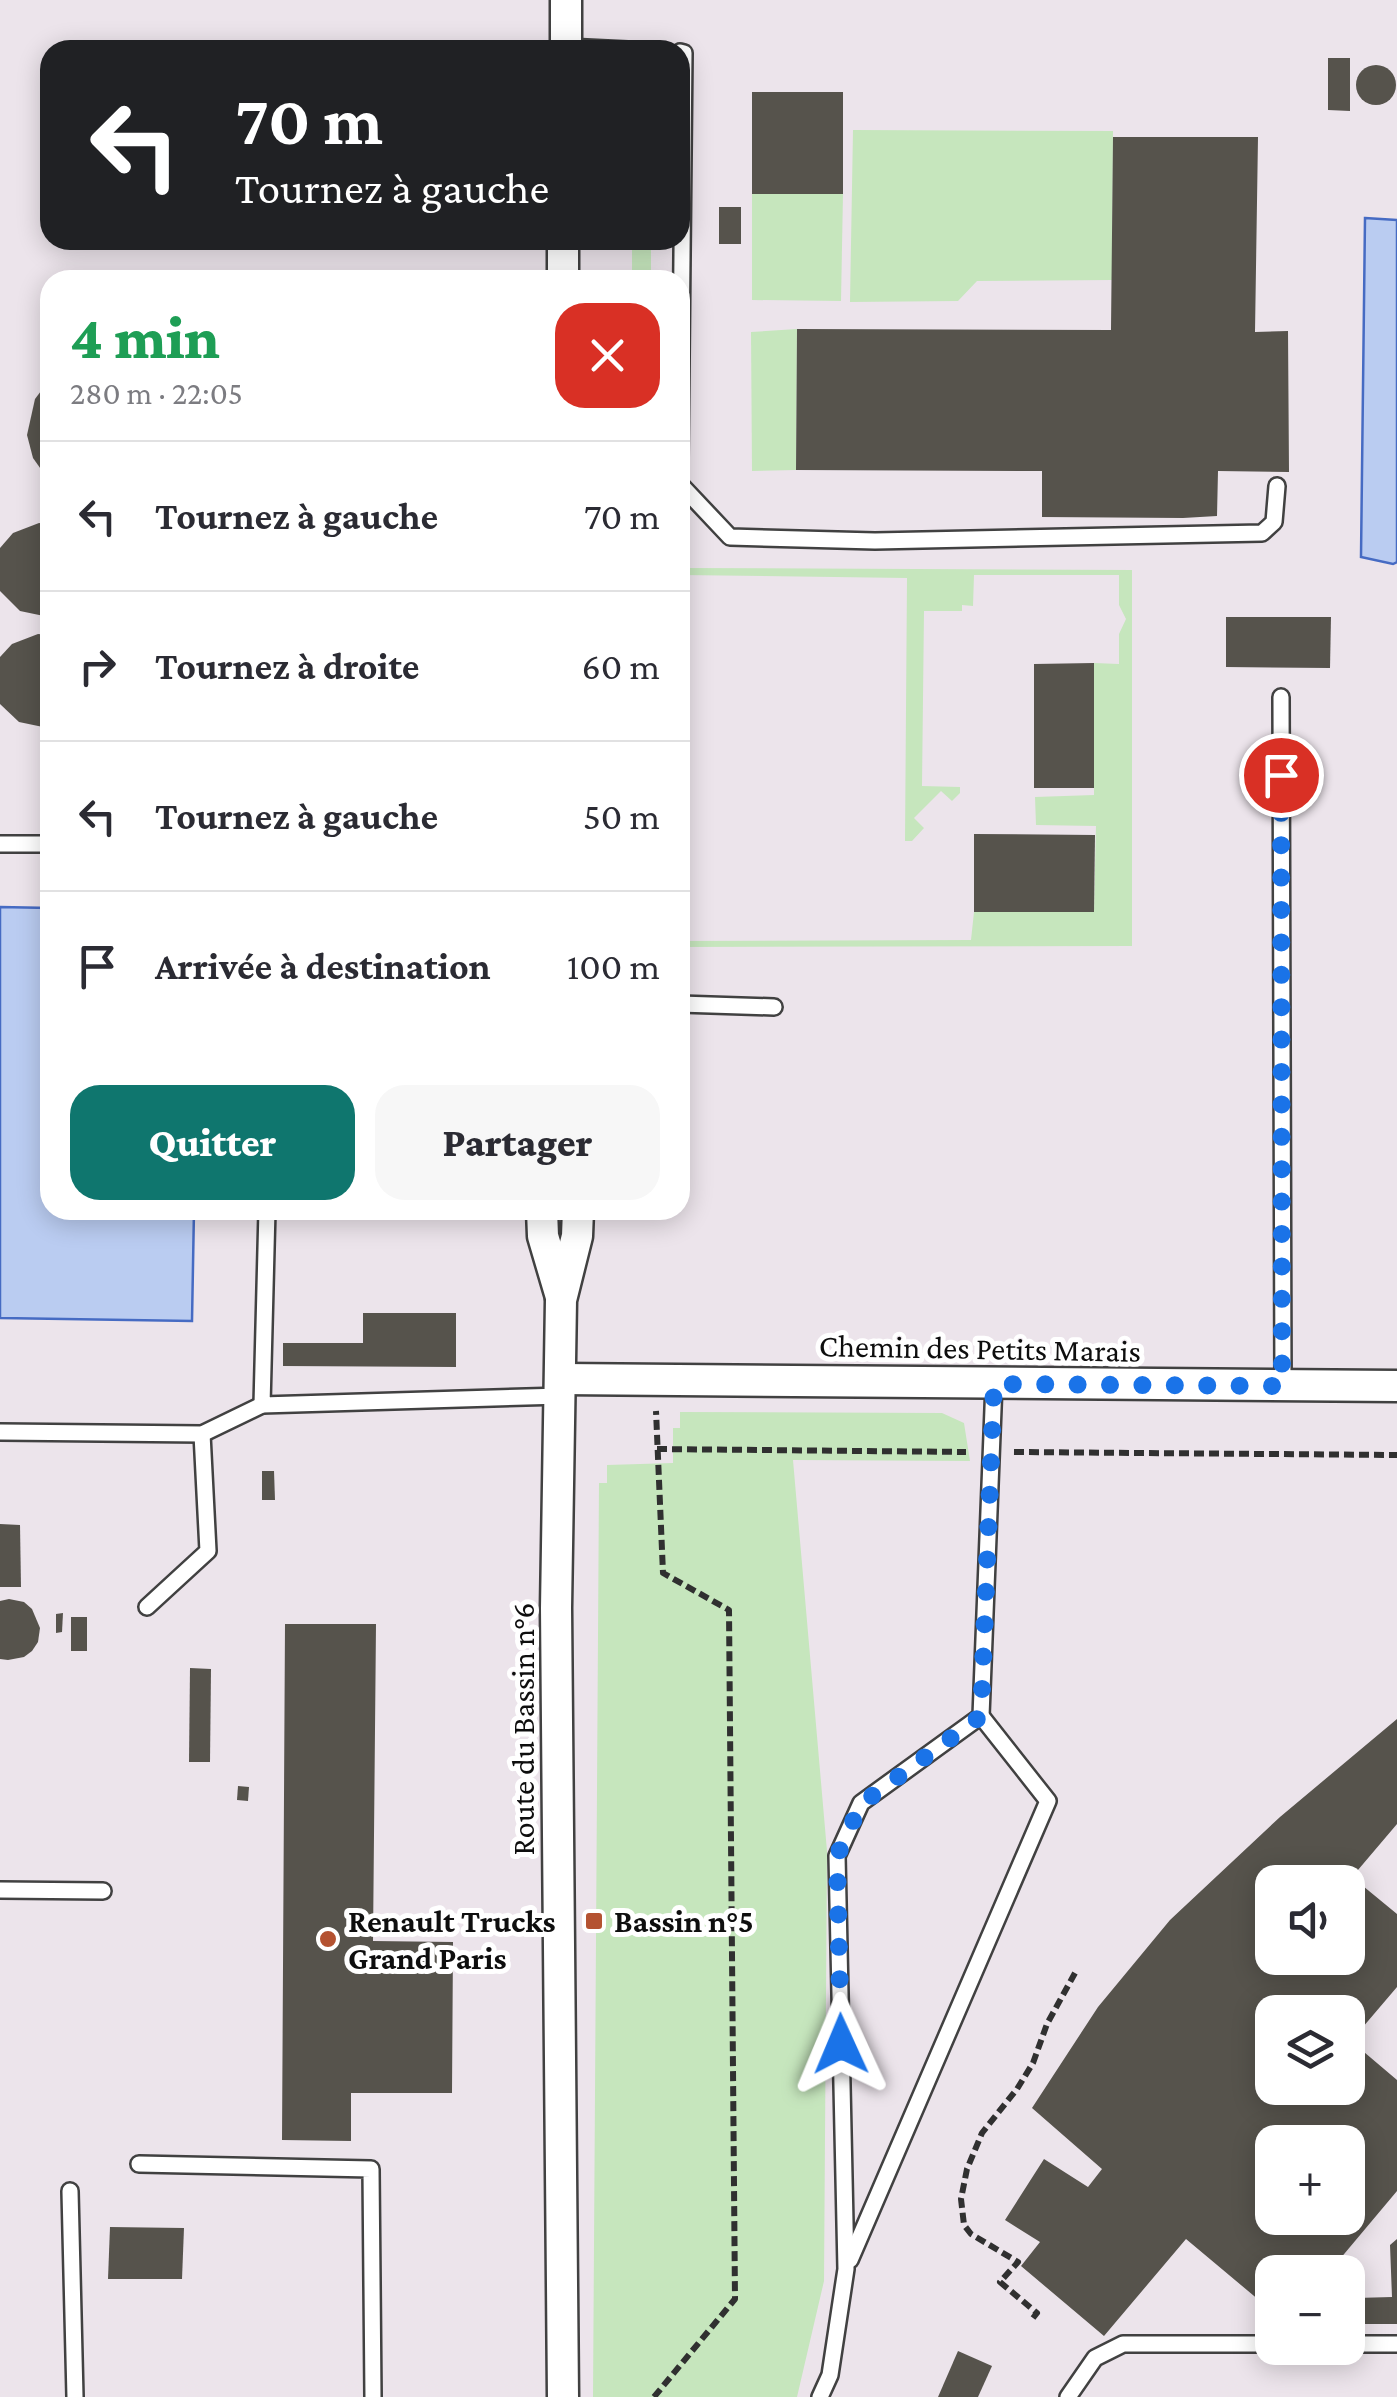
<!DOCTYPE html>
<html lang="fr">
<meta charset="utf-8">
<style>
body{margin:0;font-family:"Crimson Pro",serif;background:#f7f7f7;color:#2b2b33;height:100vh;display:flex;flex-direction:column;font-size:38px;white-space:nowrap}
*{box-sizing:border-box;margin:0}
p{font-size:32px;color:#7c7c81}
.icon{flex:none;width:55px;height:55px;fill:none;stroke:currentColor;stroke-width:2;stroke-linecap:round;stroke-linejoin:round}
.map{position:relative;flex:1;overflow:hidden}
.details{position:absolute;left:40px;top:270px;width:650px;height:950px;display:flex;flex-direction:column;background:#fff;border-radius:30px;box-shadow:0 5px 25px #0003}
.details>*{flex:none}
.hud{position:absolute;left:40px;top:40px;width:650px;height:210px;border-radius:30px;box-shadow:0 5px 25px #0003;background:#202124;color:#fff;overflow:hidden}
.fabs{position:absolute;left:1255px;top:1865px;display:grid;gap:20px}
.fabs a{display:grid;place-items:center;width:110px;height:110px;border-radius:20px;background:#fff;box-shadow:0 5px 25px #0003;font-size:50px}
.pin{position:absolute;display:grid;place-items:center;width:85px;height:85px;color:#fff;margin:-42px;border:5px solid #fff;border-radius:50%;box-shadow:0 2px 10px #0007}
.me{position:absolute;width:110px;margin:-55px;rotate:359deg;stroke-linejoin:round;filter:drop-shadow(0 0 8px #0008)}
.turn{display:flex;align-items:center;gap:35px;height:210px;padding:0 30px;font-size:45px}
.turn .icon{width:130px;height:130px;stroke-width:2.5}
.turn b{display:block;font-size:70px;line-height:85px}
.round{display:grid;place-items:center;flex:none;width:105px;height:105px;border-radius:30px;background:#f7f7f7}
.overview{display:flex;align-items:center;justify-content:space-between;height:170px;padding:0 30px}
h1{font-size:60px;font-weight:800;line-height:75px;color:#1e9e55}
.primary-button{display:flex;gap:20px;margin-top:auto;padding:20px 30px}
.primary-button a{flex:1;height:115px;border-radius:30px;background:#0f766e;color:#fff;font-size:40px;font-weight:800;line-height:115px;text-align:center}
.primary-button a+a{background:#f7f7f7;color:#2b2b33}
ul{padding:0;list-style:none}
li{display:flex;align-items:center;gap:30px;height:150px;padding:0 30px;border-top:2px solid #e1e1e2}
li div{flex:1}
li b{display:block;font-size:38px}
li em{font-style:normal}
.map>svg:first-child{display:block}
</style>
<div class="map">
<svg width="1397" height="2397" viewBox="0 0 1397 2397">
<rect width="100%" height="100%" fill="#fdfef1"/>
<path fill="#ece4eb" fill-rule="evenodd" d="M 0,0 L 1397,0 L 1397,2397 L 0,2397 L 0,1318 L 192,1321 L 194,1210 L 680,1210 L 680,280 L 50,280 L 50,908 L 0,907 ZM 50,50 L 680,50 L 680,240 L 50,240 ZM 1272,1882 L 1348,1882 L 1348,1958 L 1272,1958 ZM 1272,2012 L 1348,2012 L 1348,2088 L 1272,2088 ZM 1272,2142 L 1348,2142 L 1348,2218 L 1272,2218 ZM 1272,2272 L 1348,2272 L 1348,2348 L 1272,2348 Z"/>
<g fill="#c6e6bd">
<path d="M 853,130 L 1113,131 L 1112,280 L 977,281 L 958,301 L 850,302 Z"/>
<path d="M 752,194 L 843,194 L 841,301 L 752,300 Z"/>
<rect x="632" y="240" width="19" height="40"/>
<path d="M 797,329 L 796,470 L 752,471 L 751,332 Z"/>
<path d="M 680,568 L 1132,570 L 1132,946 L 680,947 L 680,941 L 971,940 L 974,912 L 1094,912 L 1096,826 L 1036,825 L 1035,797 L 1094,795 L 1094,663 L 1119,664 L 1119,634 L 1126,619 L 1119,605 L 1119,575 L 974,575 L 973,606 L 962,605 L 962,611 L 924,611 L 922,786 L 960,787 L 960,793 L 952,801 L 941,791 L 914,818 L 924,828 L 912,841 L 905,841 L 907,578 L 680,575 Z"/>
<path d="M 680,1412 L 942,1413 L 964,1423 L 970,1461 L 793,1460 L 827,1851 L 824,2281 L 797,2397 L 593,2397 L 599,1483 L 607,1483 L 607,1465 L 673,1463 L 673,1428 L 680,1428 Z"/>
</g>
<g fill="#baccf1" stroke="#466bc3" stroke-width="2.5">
<path d="M 1365,218 L 1397,220 L 1397,562 L 1393,564 L 1361,557 Z"/>
<path d="M 0,907 L 50,908 L 50,1210 L 194,1210 L 192,1321 L 0,1318 Z"/>
</g>
<g fill="#56534c" fill-rule="evenodd">
<path d="M 1328,58 L 1350,58 L 1350,111 L 1328,110 Z"/>
<circle cx="1376" cy="85" r="20"/>
<rect x="752" y="92" width="91" height="102"/>
<path d="M 1113,137 L 1258,137 L 1255,332 L 1288,331 L 1289,472 L 1218,471 L 1217,516 L 1183,518 L 1042,517 L 1042,471 L 796,470 L 797,329 L 1111,330 Z"/>
<rect x="719" y="207" width="22" height="37"/>
<path d="M 50,379 L 50,482 L 33,458 L 27,435 L 35,399 Z"/>
<path d="M 39,523 L 50,524 L 50,615 L 44,616 L 20,611 L 0,591 L 0,548 L 13,533 Z"/>
<path d="M 1226,617 L 1331,617 L 1330,668 L 1226,667 Z"/>
<path d="M 38,634 L 50,635 L 50,726 L 43,727 L 19,722 L 0,704 L 0,657 L 12,644 Z"/>
<path d="M 1094,663 L 1094,788 L 1034,788 L 1034,664 Z"/>
<path d="M 974,834 L 1095,835 L 1094,912 L 974,912 Z"/>
<path d="M 363,1313 L 456,1313 L 456,1367 L 283,1366 L 283,1343 L 363,1343 Z"/>
<path d="M 262,1471 L 274,1471 L 275,1500 L 262,1500 Z"/>
<path d="M 0,1524 L 20,1525 L 21,1587 L 0,1587 Z"/>
<path d="M 9,1599 L 24,1602 L 32,1609 L 40,1628 L 38,1642 L 32,1651 L 24,1657 L 8,1660 L 0,1659 L 0,1601 Z"/>
<path d="M 63,1613 L 62,1632 L 56,1633 L 56,1614 Z"/>
<rect x="71" y="1617" width="16" height="34"/>
<path d="M 285,1624 L 376,1624 L 373,1941 L 453,1942 L 452,2093 L 351,2093 L 351,2141 L 282,2140 Z"/>
<path d="M 190,1668 L 211,1669 L 210,1762 L 189,1762 Z"/>
<path d="M 1397,1719 L 1397,1824 L 1352,1877 L 1397,1914 L 1397,1987 L 1351,2041 L 1397,2080 L 1397,2191 L 1329,2272 L 1272,2272 L 1272,2311 L 1186,2239 L 1104,2336 L 1021,2266 L 1040,2242 L 1005,2220 L 1044,2159 L 1088,2187 L 1102,2169 L 1032,2108 L 1098,2007 L 1170,1920 L 1280,1817 ZM 1272,1882 L 1348,1882 L 1348,1958 L 1272,1958 ZM 1272,2012 L 1348,2012 L 1348,2088 L 1272,2088 ZM 1272,2142 L 1348,2142 L 1348,2218 L 1272,2218 Z"/>
<path d="M 238,1786 L 249,1787 L 248,1801 L 237,1800 Z"/>
<path d="M 110,2227 L 184,2228 L 182,2279 L 108,2279 Z"/>
<path d="M 1397,2239 L 1397,2324 L 1356,2324 L 1356,2298 L 1392,2297 L 1390,2245 Z"/>
<path d="M 958,2351 L 992,2366 L 978,2397 L 938,2397 Z"/>
</g>
<g fill="none" stroke-linecap="round" stroke-linejoin="round">
<defs>
<g id="lane">
<path d="M 566,47 L 628,50"/>
<path d="M 680,52 L 684,53 L 680,458"/>
<path d="M 680,484 L 730,537 L 875,541 L 1262,533 L 1274,522 L 1277,486"/>
<path d="M 1281,697 L 1283,1386"/>
<path d="M 0,844 L 50,844"/>
<path d="M 680,1004 L 774,1007"/>
<path d="M 267,1210 L 262,1405 L 562,1396"/>
<path d="M 0,1432 L 202,1434 L 262,1405"/>
<path d="M 147,1607 L 208,1551 L 202,1434"/>
<path d="M 0,1890 L 103,1891"/>
<path d="M 139,2164 L 371,2169 L 373,2397"/>
<path d="M 70,2191 L 75,2397"/>
<path d="M 850,2260 L 1048,1801 L 981,1716"/>
<path d="M 1348,2344 L 1397,2344"/>
<path d="M 820,2397 L 830,2375 L 846,2269 L 837,1856 L 861,1803 L 981,1716 L 994,1383"/>
<path d="M 1068,2397 L 1095,2358 L 1123,2344 L 1272,2344"/>
</g>
<g id="street">
<path d="M 566,50 L 566,0"/>
<path d="M 563,240 L 563,280"/>
<path d="M 542,1210 L 543,1236 L 561,1297"/>
<path d="M 562,1379 L 1397,1386"/>
<path d="M 563,2397 L 556,1608 L 561,1300 L 577,1236 L 578,1210"/>
</g>
</defs>
<use href="#lane" stroke="#414141" stroke-width="20"/>
<use href="#street" stroke="#414141" stroke-width="35"/>
<g stroke="#303030" stroke-width="6" stroke-dasharray="10 5" stroke-linecap="butt">
<path d="M 657,1449 L 966,1452"/>
<path d="M 1014,1452 L 1397,1455"/>
<path d="M 1033,2318 L 1037,2313 L 1000,2282 L 1018,2262 L 971,2234 L 964,2225 L 961,2199 L 967,2169 L 982,2133 L 1017,2089 L 1033,2063 L 1047,2024 L 1075,1973"/>
<path d="M 654,2397 L 735,2299 L 729,1610 L 663,1573 L 656,1411"/>
</g>
<use href="#lane" stroke="#fff" stroke-width="15"/>
<use href="#street" stroke="#fff" stroke-width="30"/>
</g>
<g fill="none" stroke-linecap="round" stroke-linejoin="round">
<path stroke="#1a73e8" stroke-width="18" stroke-dasharray="0 32.4" d="M 841,2044 L 837,1856 L 861,1804 L 981,1716 L 994,1384 L 1282,1386 L 1281,775"/>
</g>
<g fill="#b45231" stroke="#fff" stroke-width="4">
<rect x="584" y="1911" width="20" height="20" rx="5"/>
<circle cx="328" cy="1939" r="10"/>
</g>
<g text-anchor="middle" stroke-width="10" stroke-linejoin="round" paint-order="stroke">
<g font-size="32" fill="#0e0e0e" stroke="#fff">
<text transform="translate(980 1348) rotate(1)" y="11">Chemin des Petits Marais</text>
<text transform="translate(523 1729) rotate(-90)" y="11">Route du Bassin n°6</text>
</g>
<g font-size="32" font-weight="bold" fill="#0e0e0e" stroke="#fff" text-anchor="start">
<text x="348" y="1932">Renault Trucks<tspan x="348" dy="37">Grand Paris</tspan></text>
<text x="614" y="1932">Bassin n°5</text>
</g>
</g>
</svg>
<div class="fabs">
<a><svg class="icon" aria-label="sound" viewBox="0 0 24 24"><path d="M4 9h4l5-4v14l-5-4H4zM17 9q2 3 0 6"/></svg></a>
<a><svg class="icon" aria-label="layers" viewBox="0 0 24 24"><path d="M12 4l9 5-9 5-9-5zM3 14l9 5 9-5"/></svg></a>
<a>+</a>
<a>−</a>
</div>
<div class="pin" style="left:1281px;top:775px;background:#d93025"><svg class="icon" aria-label="arrive" viewBox="0 0 24 24"><path d="M6 21V4h12l-3 4 3 4H6"/></svg></div>
<svg class="me" style="left:841px;top:2044px" viewBox="-20 -20 40 40"><path d="M0-17L14 15 0 8-14 15z" fill="#1a73e8" stroke="#fff" stroke-width="4"/></svg>
<div class="hud">
<div class="turn"><svg class="icon" aria-label="left" viewBox="0 0 24 24"><path d="M17 20v-9H6M10 6l-5 5 5 5"/></svg><div><b>70 m</b>Tournez à gauche</div></div>
</div>
<section class="details">
<div class="overview"><div><h1>4 min</h1><p>280 m · 22:05</p></div><a class="round" style="background:#d93025;color:#fff"><svg class="icon" aria-label="close" viewBox="0 0 24 24"><path d="M6 6l12 12M18 6L6 18"/></svg></a></div>
<ul>
<li><svg class="icon" aria-label="left" viewBox="0 0 24 24"><path d="M17 20v-9H6M10 6l-5 5 5 5"/></svg><div><b>Tournez à gauche</b></div><em>70 m</em></li>
<li><svg class="icon" aria-label="right" viewBox="0 0 24 24"><path d="M7 20v-9h11M14 6l5 5-5 5"/></svg><div><b>Tournez à droite</b></div><em>60 m</em></li>
<li><svg class="icon" aria-label="left" viewBox="0 0 24 24"><path d="M17 20v-9H6M10 6l-5 5 5 5"/></svg><div><b>Tournez à gauche</b></div><em>50 m</em></li>
<li><svg class="icon" aria-label="arrive" viewBox="0 0 24 24"><path d="M6 21V4h12l-3 4 3 4H6"/></svg><div><b>Arrivée à destination</b></div><em>100 m</em></li>
</ul>
<div class="primary-button"><a>Quitter</a><a>Partager</a></div>
</section>
</div>
